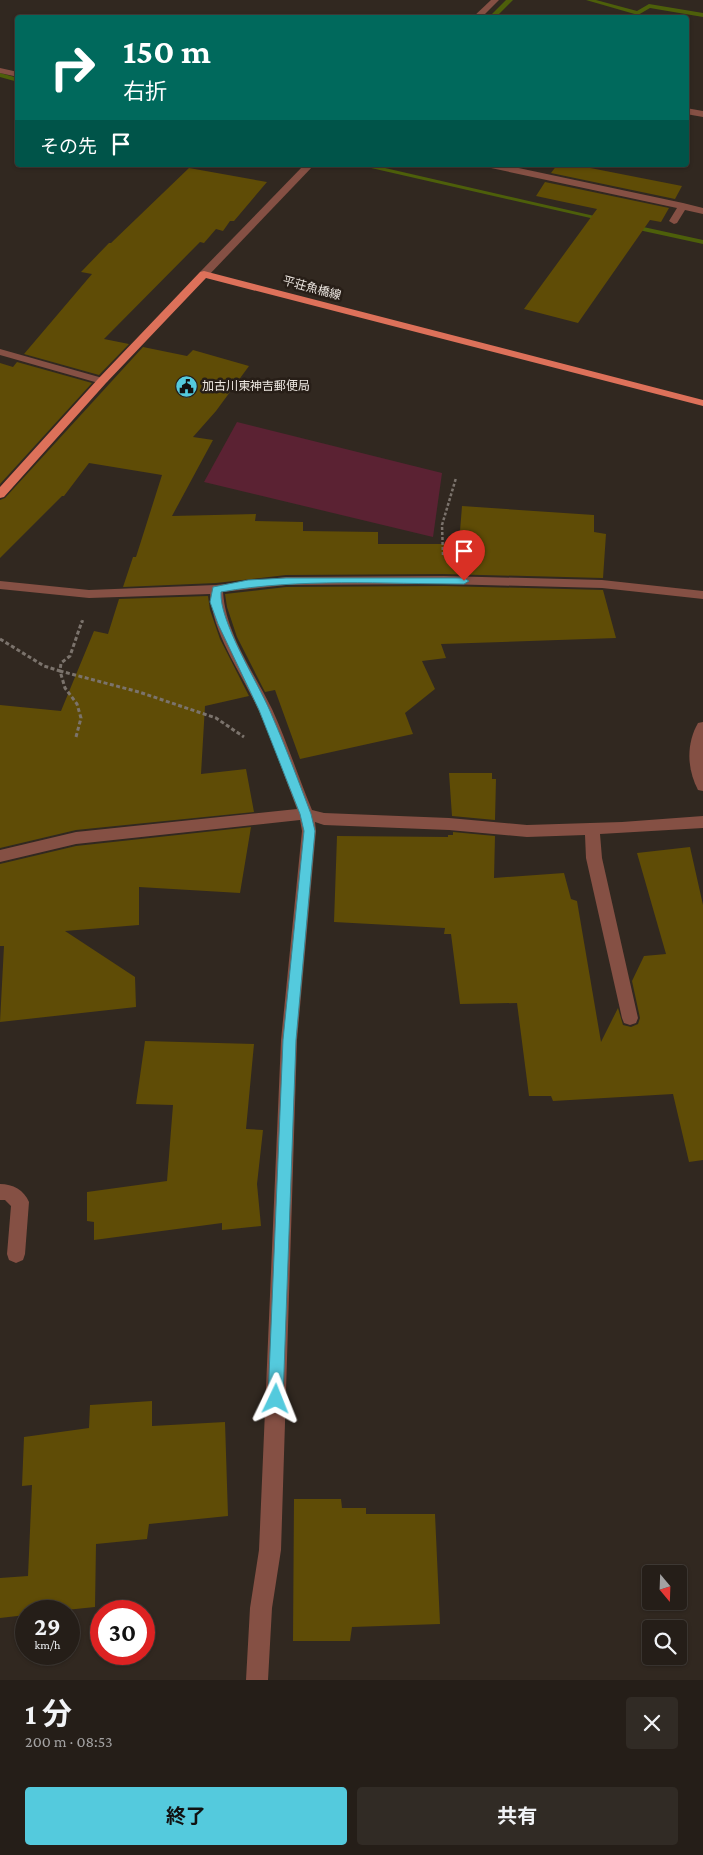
<!DOCTYPE html>
<html lang="ja">
<meta charset="utf-8">
<style>
body{margin:0;font-family:"Crimson Pro","Noto Sans JP",serif;background:#312b25;color:#f1f3f6;height:100vh;display:flex;flex-direction:column;font-size:19px;white-space:nowrap}
*{box-sizing:border-box;margin:0}
p{font-size:16px;color:#a3a2a2}
.icon{flex:none;width:28px;height:28px;fill:none;stroke:currentColor;stroke-width:2;stroke-linecap:round;stroke-linejoin:round}
.map{position:relative;height:1680px;overflow:hidden}
.sheet{display:flex;flex-direction:column;background:#251e18;flex:1}
.sheet>*{flex:none}
.hud{position:absolute;left:15px;top:15px;width:674px;height:152px;border-radius:5px;box-shadow:0 1px 4px #0004,0 0 0 1px #423c37;background:#00695c;color:#fff;overflow:hidden}
.needle{width:32px;rotate:161deg}
.tools{position:absolute;left:642px;top:1565px;display:grid;gap:10px}
.tools a{display:grid;place-items:center;width:45px;height:45px;border-radius:5px;background:#251e18;box-shadow:0 1px 4px #0004,0 0 0 1px #423c37;font-size:25px}
.speed{position:absolute;left:15px;top:1600px;display:flex;gap:10px;font-size:25px;font-weight:700;text-align:center}
.speed>*{display:grid;place-content:center;width:65px;height:65px;border-radius:50%;background:#251e18;box-shadow:0 1px 4px #0004,0 0 0 1px #423c37;line-height:1}
.speed small{font-size:12px;font-weight:400}
.speed .limit{border:8px solid #d22;background:#fff;color:#111}
.pin{position:absolute;display:grid;place-items:center;width:42px;height:42px;color:#fff;margin:-51px -21px;border-radius:50% 50% 50% 0;rotate:-45deg;box-shadow:0 0 5px #0007}
.pin .icon{rotate:45deg}
.me{position:absolute;width:55px;margin:-28px;rotate:2deg;stroke-linejoin:round;filter:drop-shadow(0 0 4px #0008)}
.turn{display:flex;align-items:center;gap:18px;height:105px;padding:0 25px;font-size:22px}
.turn .icon{width:65px;height:65px;stroke-width:2.5}
.turn b{display:block;font-size:35px;line-height:42px}
.then{display:flex;align-items:center;height:48px;padding:0 25px;background:#0003;gap:10px;font-size:19px}
.round{display:grid;place-items:center;flex:none;width:52px;height:52px;border-radius:5px;background:#312b25}
.overview{display:flex;align-items:center;justify-content:space-between;height:85px;padding:0 25px}
h1{font-size:30px;font-weight:700;line-height:38px}
.action{display:flex;gap:10px;margin-top:auto;padding:10px 25px}
.action a{flex:1;height:58px;border-radius:5px;background:#54cadd;color:#111;font-size:20px;font-weight:700;line-height:58px;text-align:center}
.action a+a{background:#312b25;color:#f1f3f6}
.map>svg:first-child{display:block}
</style>
<div class="map">
<svg width="703" height="1680" viewBox="0 0 703 1680">
<rect width="100%" height="100%" fill="#312820"/>
<path fill="#5b2233" d="M 237,422 L 442,473 L 433,537 L 204,482 Z"/>
<g fill="none" stroke-linecap="round" stroke-linejoin="round">
<g fill="#4d5f0a" fill-rule="evenodd">
<path d="M 506,0 L 513,0 L 495,18 L 488,18 Z"/>
<path d="M 586,0 L 596,0 L 637,11 L 649,4 L 703,13 L 703,17 L 650,8 L 638,15 Z"/>
<path d="M 0,73 L 18,78 L 18,82 L 0,77 Z"/>
<path d="M 358,165 L 372,165 L 612,220 L 608,222 Z"/>
<path d="M 625,223 L 703,240 L 703,244 L 625,227 Z"/>
</g>
</g>
<g fill="#5f4c06">
<path d="M 557,165 L 575,165 L 682,186 L 675,199 L 551,173 Z"/>
<path d="M 189,168 L 267,182 L 234,221 L 230,221 L 223,231 L 216,229 L 204,243 L 200,242 L 104,339 L 129,344 L 99,375 L 24,354 L 92,274 L 81,272 L 109,243 L 111,243 Z"/>
<path d="M 545,182 L 669,208 L 661,222 L 650,220 L 578,323 L 524,309 L 597,209 L 536,196 Z"/>
<path d="M 143,347 L 187,356 L 193,350 L 249,366 L 216,411 L 193,437 L 213,440 L 172,516 L 256,514 L 255,521 L 303,522 L 303,531 L 378,532 L 378,544 L 459,544 L 462,506 L 594,515 L 594,532 L 606,534 L 603,578 L 444,574 L 286,575 L 216,583 L 123,587 L 133,557 L 136,557 L 162,475 L 89,463 L 64,496 L 62,496 L 0,558 L 0,500 L 5,498 Z"/>
<path d="M 17,362 L 92,383 L 0,484 L 0,363 L 13,367 Z"/>
<path d="M 444,586 L 603,590 L 616,638 L 441,644 L 446,658 L 422,661 L 435,689 L 405,713 L 413,734 L 300,759 L 275,690 L 265,692 L 237,637 L 227,607 L 225,594 L 286,587 Z"/>
<path d="M 208,596 L 210,610 L 220,639 L 249,696 L 205,706 L 201,774 L 246,769 L 254,812 L 76,830 L 0,848 L 0,705 L 61,711 L 94,631 L 108,634 L 119,599 Z"/>
<path d="M 449,773 L 492,773 L 492,779 L 496,779 L 495,820 L 452,816 Z"/>
<path d="M 251,827 L 240,893 L 139,887 L 139,925 L 65,931 L 135,977 L 136,1007 L 0,1022 L 4,946 L 0,946 L 0,864 L 76,846 Z"/>
<path d="M 453,832 L 495,836 L 494,878 L 564,873 L 571,899 L 577,901 L 601,1042 L 618,1008 L 623,1025 L 631,1027 L 638,1024 L 640,1018 L 632,981 L 644,956 L 666,954 L 637,853 L 690,847 L 703,905 L 703,1160 L 689,1162 L 673,1094 L 553,1101 L 551,1096 L 529,1096 L 517,1003 L 460,1004 L 451,934 L 444,934 L 445,928 L 334,922 L 337,836 L 448,837 L 448,835 L 453,835 Z"/>
<path d="M 145,1041 L 254,1044 L 246,1129 L 263,1130 L 257,1184 L 261,1226 L 222,1230 L 222,1223 L 94,1240 L 94,1222 L 87,1221 L 87,1192 L 167,1181 L 173,1105 L 136,1104 Z"/>
<path d="M 152,1401 L 152,1426 L 225,1422 L 228,1516 L 149,1524 L 147,1539 L 96,1544 L 95,1607 L 56,1611 L 26,1611 L 26,1615 L 0,1618 L 0,1578 L 28,1576 L 32,1485 L 22,1486 L 24,1437 L 89,1428 L 90,1405 Z"/>
<path d="M 294,1499 L 341,1499 L 342,1508 L 366,1508 L 366,1514 L 435,1514 L 440,1624 L 352,1627 L 350,1641 L 293,1641 Z"/>
</g>
<g fill="none" stroke-linecap="round" stroke-linejoin="round">
<g stroke="#7b736c" stroke-width="2.5" stroke-dasharray="3 2" stroke-linecap="butt">
<path d="M 443,555 L 442,525 L 456,478"/>
<path d="M 82,623 L 83,619"/>
</g>
<g stroke="#7b736c" stroke-width="3" stroke-dasharray="4 2.5" stroke-linecap="butt">
<path d="M 0,639 L 44,666 L 60,671 L 61,663 L 70,656 L 82,621"/>
<path d="M 76,737 L 81,718 L 77,704 L 65,688 L 60,671 L 139,692 L 216,718 L 244,737"/>
</g>
<g fill="#855044" fill-rule="evenodd">
<path d="M 491,0 L 499,0 L 481,18 L 472,18 Z"/>
<path d="M 0,68 L 18,72 L 18,77 L 0,73 Z"/>
<path d="M 686,108 L 703,111 L 703,117 L 686,114 Z"/>
<path d="M 304,165 L 314,165 L 208,276 L 200,276 L 200,272 Z"/>
<path d="M 486,165 L 504,165 L 683,203 L 703,208 L 703,214 L 685,210 L 677,223 L 674,224 L 669,221 L 677,208 L 491,168 Z"/>
<path d="M 0,349 L 106,379 L 108,381 L 102,384 L 0,355 Z"/>
<path d="M 444,576 L 602,580 L 703,591 L 703,599 L 602,588 L 444,584 L 286,585 L 223,592 C 226,635 254,672 272,709 C 287,742 298,776 312,810 L 324,813 L 449,818 L 527,825 L 622,822 L 703,816 L 703,828 L 600,834 L 602,858 L 638,1018 L 636,1023 L 630,1025 L 624,1023 L 622,1018 L 586,858 L 585,835 L 527,837 L 449,830 L 324,825 L 315,822 L 316,831 L 297,1040 L 281,1550 L 272,1608 L 268,1680 L 246,1680 L 250,1608 L 259,1550 L 281,1040 L 302,831 L 300,820 L 76,844 L 0,862 L 0,850 L 76,832 L 297,809 C 284,776 273,742 258,709 C 241,672 213,635 210,594 L 89,598 L 0,589 L 0,581 L 89,590 L 216,585 L 286,577 Z"/>
<path d="M 703,722 L 703,791 L 698,790 C 687,769 686,744 698,723 Z"/>
<path d="M 0,1184 C 13,1184 24,1190 29,1202 L 25,1254 L 23,1260 L 16,1263 L 9,1260 L 7,1254 L 11,1206 L 5,1200 L 0,1200 Z"/>
</g>
<path fill="#dd715a" fill-rule="evenodd" d="M 204,271 L 703,400 L 703,406 L 206,278 L 106,383 L 4,497 L 0,498 L 0,487 L 98,379 L 200,272 Z"/>
</g>
<path fill="#54cadd" stroke="#378390" d="M 286,578 L 464,578 L 469,581 L 464,584 C 385,584 298,578 221,592 C 219,621 257,681 270,711 C 285,745 298,780 311,814 L 315,831 L 296,1040 L 283,1399 L 281,1404 L 276,1406 L 271,1404 L 268,1399 L 283,1040 L 304,831 L 300,814 L 259,710 L 218,624 L 210,602 L 213,587 L 248,580 Z"/>
<defs>
<symbol id="civic-disc" viewBox="-11 -11 22 22"><circle r="9.5" fill="#54cadd" stroke="#271e17"/><path d="M-.6-6.5H3V-4.5H.6V-3L4-1V1h2V6H-6V1h2V-1L-.6-3ZM-1.2 2.5V6h2.4V2.5Z" fill="#111"/></symbol>
</defs>
<g fill-rule="evenodd">
<use href="#civic-disc" x="174" y="374" width="25" height="25"/>
</g>
<g text-anchor="middle" stroke-width="5" stroke-linejoin="round" paint-order="stroke">
<g font-size="12" fill="#eee8e2" stroke="#271e17">
<text transform="translate(312 288) rotate(15)" y="4">平荘魚橋線</text>
</g>
<g font-size="12" fill="#eee8e2" stroke="#271e17" text-anchor="start">
<text x="202" y="390">加古川東神吉郵便局</text>
</g>
</g>
</svg>
<div class="tools">
<a><svg class="needle" viewBox="-14 -14 28 28"><path d="M0-13l5 13h-10z" fill="#e53935"/><path d="M0 13l5-13h-10z" fill="#a3a2a2"/></svg></a>
<a><svg class="icon" aria-label="search" viewBox="0 0 24 24"><circle cx="10" cy="10" r="6"/><path d="M15 15l6 6"/></svg></a>
</div>
<div class="speed"><div>29<small>km/h</small></div><div class="limit">30</div></div>
<div class="pin" style="left:464px;top:581px;background:#d93025"><svg class="icon" aria-label="arrive" viewBox="0 0 24 24"><path d="M6 21V4h12l-3 4 3 4H6"/></svg></div>
<svg class="me" style="left:276px;top:1399px" viewBox="-20 -20 40 40"><path d="M0-17L14 15 0 8-14 15z" fill="#54cadd" stroke="#fff" stroke-width="4"/></svg>
<div class="hud">
<div class="turn"><svg class="icon" aria-label="right" viewBox="0 0 24 24"><path d="M7 20v-9h11M14 6l5 5-5 5"/></svg><div><b>150 m</b>右折</div></div>
<div class="then">その先<svg class="icon" aria-label="arrive" viewBox="0 0 24 24"><path d="M6 21V4h12l-3 4 3 4H6"/></svg></div>
</div>
</div>
<section class="sheet">
<div class="overview"><div><h1>1 分</h1><p>200 m · 08:53</p></div><a class="round"><svg class="icon" aria-label="close" viewBox="0 0 24 24"><path d="M6 6l12 12M18 6L6 18"/></svg></a></div>
<div class="action"><a>終了</a><a>共有</a></div>
</section>
